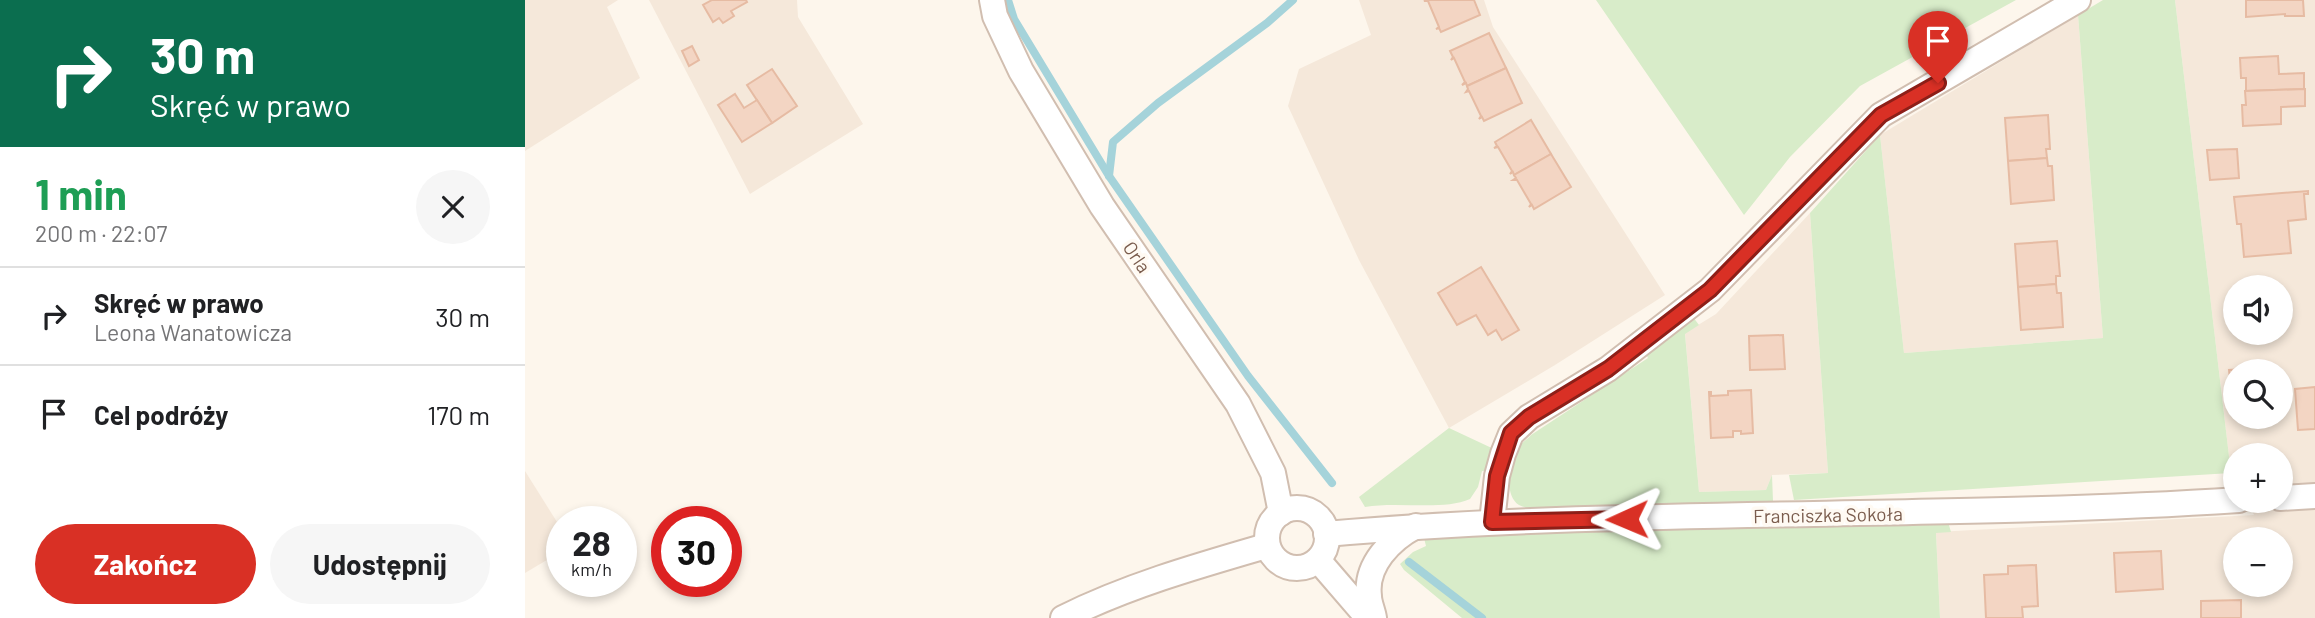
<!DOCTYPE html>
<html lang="pl">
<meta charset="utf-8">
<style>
body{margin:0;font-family:Barlow,sans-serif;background:#f6f6f6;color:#202124;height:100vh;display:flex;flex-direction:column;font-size:26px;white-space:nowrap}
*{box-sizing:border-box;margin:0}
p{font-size:23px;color:#757577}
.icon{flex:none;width:38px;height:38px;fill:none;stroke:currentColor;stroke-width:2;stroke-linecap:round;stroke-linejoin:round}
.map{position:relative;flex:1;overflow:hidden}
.side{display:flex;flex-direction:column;background:#fff;width:525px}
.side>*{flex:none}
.hud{background:#0b6e4f;color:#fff;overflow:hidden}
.fabs{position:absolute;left:1698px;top:275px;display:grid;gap:14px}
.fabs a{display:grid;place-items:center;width:70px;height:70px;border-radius:50%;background:#fff;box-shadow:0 4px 10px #0003;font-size:35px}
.speed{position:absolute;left:21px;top:506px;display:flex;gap:14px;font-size:35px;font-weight:700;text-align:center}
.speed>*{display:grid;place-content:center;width:91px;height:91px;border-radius:50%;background:#fff;box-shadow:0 4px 10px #0003;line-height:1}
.speed small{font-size:18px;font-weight:400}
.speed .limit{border:10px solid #d22;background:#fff;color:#111}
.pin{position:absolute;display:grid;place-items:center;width:60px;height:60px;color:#fff;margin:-72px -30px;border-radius:50% 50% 50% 0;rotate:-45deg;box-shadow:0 0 7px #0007}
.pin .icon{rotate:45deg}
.me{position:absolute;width:77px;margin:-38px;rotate:269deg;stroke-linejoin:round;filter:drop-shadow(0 0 5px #0008)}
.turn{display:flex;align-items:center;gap:24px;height:147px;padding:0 35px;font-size:32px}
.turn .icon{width:91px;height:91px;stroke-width:2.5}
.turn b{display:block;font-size:49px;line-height:60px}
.round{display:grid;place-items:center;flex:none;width:74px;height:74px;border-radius:37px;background:#f6f6f6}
.overview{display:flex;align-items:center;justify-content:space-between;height:119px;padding:0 35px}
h1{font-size:42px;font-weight:700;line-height:52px;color:#1e9e55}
.action{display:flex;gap:14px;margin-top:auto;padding:14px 35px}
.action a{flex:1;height:80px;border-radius:42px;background:#d93025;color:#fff;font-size:28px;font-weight:700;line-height:80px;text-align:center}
.action a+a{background:#f6f6f6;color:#202124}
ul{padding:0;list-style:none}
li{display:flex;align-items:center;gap:21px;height:98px;padding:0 35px;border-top:2px solid #e0e0e0}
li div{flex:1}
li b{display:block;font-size:26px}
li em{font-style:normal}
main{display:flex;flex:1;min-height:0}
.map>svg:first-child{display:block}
</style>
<main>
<section class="side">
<div class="hud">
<div class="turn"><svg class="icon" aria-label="right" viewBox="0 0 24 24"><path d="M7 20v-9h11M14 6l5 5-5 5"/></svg><div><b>30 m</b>Skręć w prawo</div></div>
</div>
<div class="overview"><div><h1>1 min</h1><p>200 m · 22:07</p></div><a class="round"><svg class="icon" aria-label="close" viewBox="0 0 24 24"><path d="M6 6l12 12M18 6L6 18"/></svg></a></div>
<ul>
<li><svg class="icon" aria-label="right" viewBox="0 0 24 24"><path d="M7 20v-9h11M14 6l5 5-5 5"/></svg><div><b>Skręć w prawo</b><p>Leona Wanatowicza</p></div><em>30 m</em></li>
<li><svg class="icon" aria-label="arrive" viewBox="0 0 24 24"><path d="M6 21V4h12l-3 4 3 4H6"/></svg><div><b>Cel podróży</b></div><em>170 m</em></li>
</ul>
<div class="action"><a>Zakończ</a><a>Udostępnij</a></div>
</section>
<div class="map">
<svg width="1790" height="618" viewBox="0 0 1790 618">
<rect width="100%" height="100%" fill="#fdf6ec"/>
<g fill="#f5e8da" fill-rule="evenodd">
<path d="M 0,0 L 93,0 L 82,7 L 115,78 L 0,151 Z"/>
<path d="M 124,0 L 272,0 L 273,17 L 338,124 L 225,194 Z"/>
<path d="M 834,0 L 959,0 L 968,27 L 1140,295 L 1030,365 L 924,428 L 834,260 L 763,106 L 774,69 L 846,35 Z"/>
<path d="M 1650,0 L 1790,0 L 1790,618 L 1415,618 L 1411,532 L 1729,515 L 1722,501 L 1755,500 L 1755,455 L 1710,455 L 1710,479 L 1706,473 ZM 1710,287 L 1755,287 L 1755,332 L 1710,332 ZM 1710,371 L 1755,371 L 1755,416 L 1710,416 ZM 1710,539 L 1755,539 L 1755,584 L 1710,584 Z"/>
<path d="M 1553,15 L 1578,338 L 1379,353 L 1355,135 Z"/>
<path d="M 1285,213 L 1303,473 L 1247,475 L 1241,490 L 1174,492 L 1160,333 L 1191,314 Z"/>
<path d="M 0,471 L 37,530 L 37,551 L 0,573 Z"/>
</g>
<g fill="#d8ecc9">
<path d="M 1071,0 L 1491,0 L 1335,86 L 1265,157 L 1219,215 Z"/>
<path d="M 1578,0 L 1650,0 L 1706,473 L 1269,500 L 1264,475 L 1303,473 L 1285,213 L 1355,135 L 1379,353 L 1578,338 L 1553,15 Z"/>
<path d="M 1168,317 L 1174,325 L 1160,334 L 1174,492 L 1241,490 L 1247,475 L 1248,501 L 1017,508 C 1009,508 1001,509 994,505 C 978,495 984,460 994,447 C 997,442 1003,439 1006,435 L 1123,358 L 1121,354 Z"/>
<path d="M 924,428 L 971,450 L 965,472 L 957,471 L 953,487 L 945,499 C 918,511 872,501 840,507 L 834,497 Z"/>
<path d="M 1416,518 L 1423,522 L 1426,532 L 1411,533 L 1415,618 L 937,618 L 879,570 L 875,564 L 888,552 L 901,546 L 899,538 Z"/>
</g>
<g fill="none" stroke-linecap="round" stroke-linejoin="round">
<g stroke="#a5d3da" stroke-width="8">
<path d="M 483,0 L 489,19 L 584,176 L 723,376 L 807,483"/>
<path d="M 584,176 L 588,142 L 633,103 L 742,23 L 768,0"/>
<path d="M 884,562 L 957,618"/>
</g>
</g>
<g fill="#f3d5c3" stroke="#e6bba3" stroke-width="2">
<path d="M 187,0 L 221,0 L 222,2 L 206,11 L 209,16 L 198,23 L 194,18 L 188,22 L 178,5 Z"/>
<path d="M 901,0 L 949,0 L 955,15 L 916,32 L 914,28 L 911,29 L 914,27 L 903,1 L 899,1 Z"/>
<path d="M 1721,0 L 1778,0 L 1779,16 L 1760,16 L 1760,14 L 1721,17 Z"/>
<path d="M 964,33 L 981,68 L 942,86 L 941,83 L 937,85 L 940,82 L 929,58 L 926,60 L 928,57 L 925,51 Z"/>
<path d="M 167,46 L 174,60 L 164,66 L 157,51 Z"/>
<path d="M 1753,56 L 1754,74 L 1779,73 L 1779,89 L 1721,91 L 1721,78 L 1716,78 L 1715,58 Z"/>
<path d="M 981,68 L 997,103 L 959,121 L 957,117 L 954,119 L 956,116 L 944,91 L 941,92 L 943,89 L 942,86 Z"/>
<path d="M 247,69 L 272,106 L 247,123 L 222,85 Z"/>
<path d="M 1780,89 L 1780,106 L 1756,107 L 1756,124 L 1718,126 L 1717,105 L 1721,105 L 1720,91 Z"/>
<path d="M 210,94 L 219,108 L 232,100 L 247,123 L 217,142 L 193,105 Z"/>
<path d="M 1523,115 L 1525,149 L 1521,149 L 1522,158 L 1483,161 L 1480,118 Z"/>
<path d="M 1006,120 L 1026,154 L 989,175 L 988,172 L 985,174 L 987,171 L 973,147 L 969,148 L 972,146 L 970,142 Z"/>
<path d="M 1712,149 L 1714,178 L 1685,180 L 1682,150 Z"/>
<path d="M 1026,154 L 1046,187 L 1009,209 L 1007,205 L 1004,207 L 1006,204 L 992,180 L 988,180 L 991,178 L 989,175 Z"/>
<path d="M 1522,158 L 1523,166 L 1527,166 L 1529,200 L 1486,204 L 1483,161 Z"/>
<path d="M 1783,191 L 1783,194 L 1779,194 L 1781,219 L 1763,221 L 1766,253 L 1719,257 L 1716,224 L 1712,224 L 1709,197 Z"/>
<path d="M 1532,241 L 1535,276 L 1531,276 L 1531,284 L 1493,287 L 1490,244 Z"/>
<path d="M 956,267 L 994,330 L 977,340 L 971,330 L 963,335 L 951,315 L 932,325 L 913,293 Z"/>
<path d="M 1531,284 L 1532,293 L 1536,293 L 1538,327 L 1496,330 L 1493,287 Z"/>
<path d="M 1258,335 L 1260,369 L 1225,370 L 1224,336 Z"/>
<path d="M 1733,368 L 1732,371 L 1710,371 L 1710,409 L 1708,409 L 1704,370 Z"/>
<path d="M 1790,387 L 1790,429 L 1773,430 L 1770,389 Z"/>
<path d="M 1226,390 L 1228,433 L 1216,434 L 1216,431 L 1208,431 L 1208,437 L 1186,438 L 1184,392 L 1186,392 L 1186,396 L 1203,395 L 1203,391 Z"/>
<path d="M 1636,551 L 1638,589 L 1591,592 L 1589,553 Z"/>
<path d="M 1511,565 L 1513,606 L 1497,607 L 1498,618 L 1461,618 L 1459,575 L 1483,574 L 1483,566 Z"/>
<path d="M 1716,600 L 1716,618 L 1676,618 L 1676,601 Z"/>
</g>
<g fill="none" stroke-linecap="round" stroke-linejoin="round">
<defs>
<g id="minor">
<path d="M 467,0 L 470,16 L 496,71 L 577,206 L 713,404 L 748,473 L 756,513"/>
<path d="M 1755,498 L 1790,496"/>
<circle cx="772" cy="538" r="30"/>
<path d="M 967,522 L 972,476 L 978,454 L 986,434 L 1004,417 L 1083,369 L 1185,290 L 1356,115 L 1553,0"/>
<path d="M 801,534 C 1105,507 1410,520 1714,500"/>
<path d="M 793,560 L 843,618"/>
<path d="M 538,618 C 602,586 672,566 741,546"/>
<path d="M 849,618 C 848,611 844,603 844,596 C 840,565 866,539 891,526"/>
</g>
</defs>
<use href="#minor" stroke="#d1beb0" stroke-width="28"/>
<use href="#minor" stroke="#fff" stroke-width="24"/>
</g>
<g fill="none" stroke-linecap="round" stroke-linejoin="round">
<defs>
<path id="route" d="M 1102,519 L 967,522 L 972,476 L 986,433 L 1004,417 L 1083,369 L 1185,290 L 1356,115 L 1413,83"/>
</defs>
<use href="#route" stroke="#8d1f18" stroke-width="18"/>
<use href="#route" stroke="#d93025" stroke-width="12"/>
</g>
<g text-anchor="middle" stroke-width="7" stroke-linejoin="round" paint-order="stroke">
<g font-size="19" fill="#7a5c4d" stroke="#fffaf3">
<text transform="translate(612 257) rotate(56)" y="7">Orla</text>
<text transform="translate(1303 515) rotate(-1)" y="7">Franciszka Sokoła</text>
</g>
</g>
</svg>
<div class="fabs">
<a><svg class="icon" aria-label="sound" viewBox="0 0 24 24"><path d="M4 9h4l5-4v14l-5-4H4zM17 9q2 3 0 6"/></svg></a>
<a><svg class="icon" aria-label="search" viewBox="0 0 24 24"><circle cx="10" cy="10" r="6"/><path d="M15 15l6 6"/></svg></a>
<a>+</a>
<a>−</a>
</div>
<div class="speed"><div>28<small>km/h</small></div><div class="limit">30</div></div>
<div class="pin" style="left:1413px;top:83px;background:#d93025"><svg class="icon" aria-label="arrive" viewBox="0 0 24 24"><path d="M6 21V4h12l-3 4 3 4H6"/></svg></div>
<svg class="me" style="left:1102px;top:519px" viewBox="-20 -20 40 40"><path d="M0-17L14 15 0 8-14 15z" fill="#d93025" stroke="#fff" stroke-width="4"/></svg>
</div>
</main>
